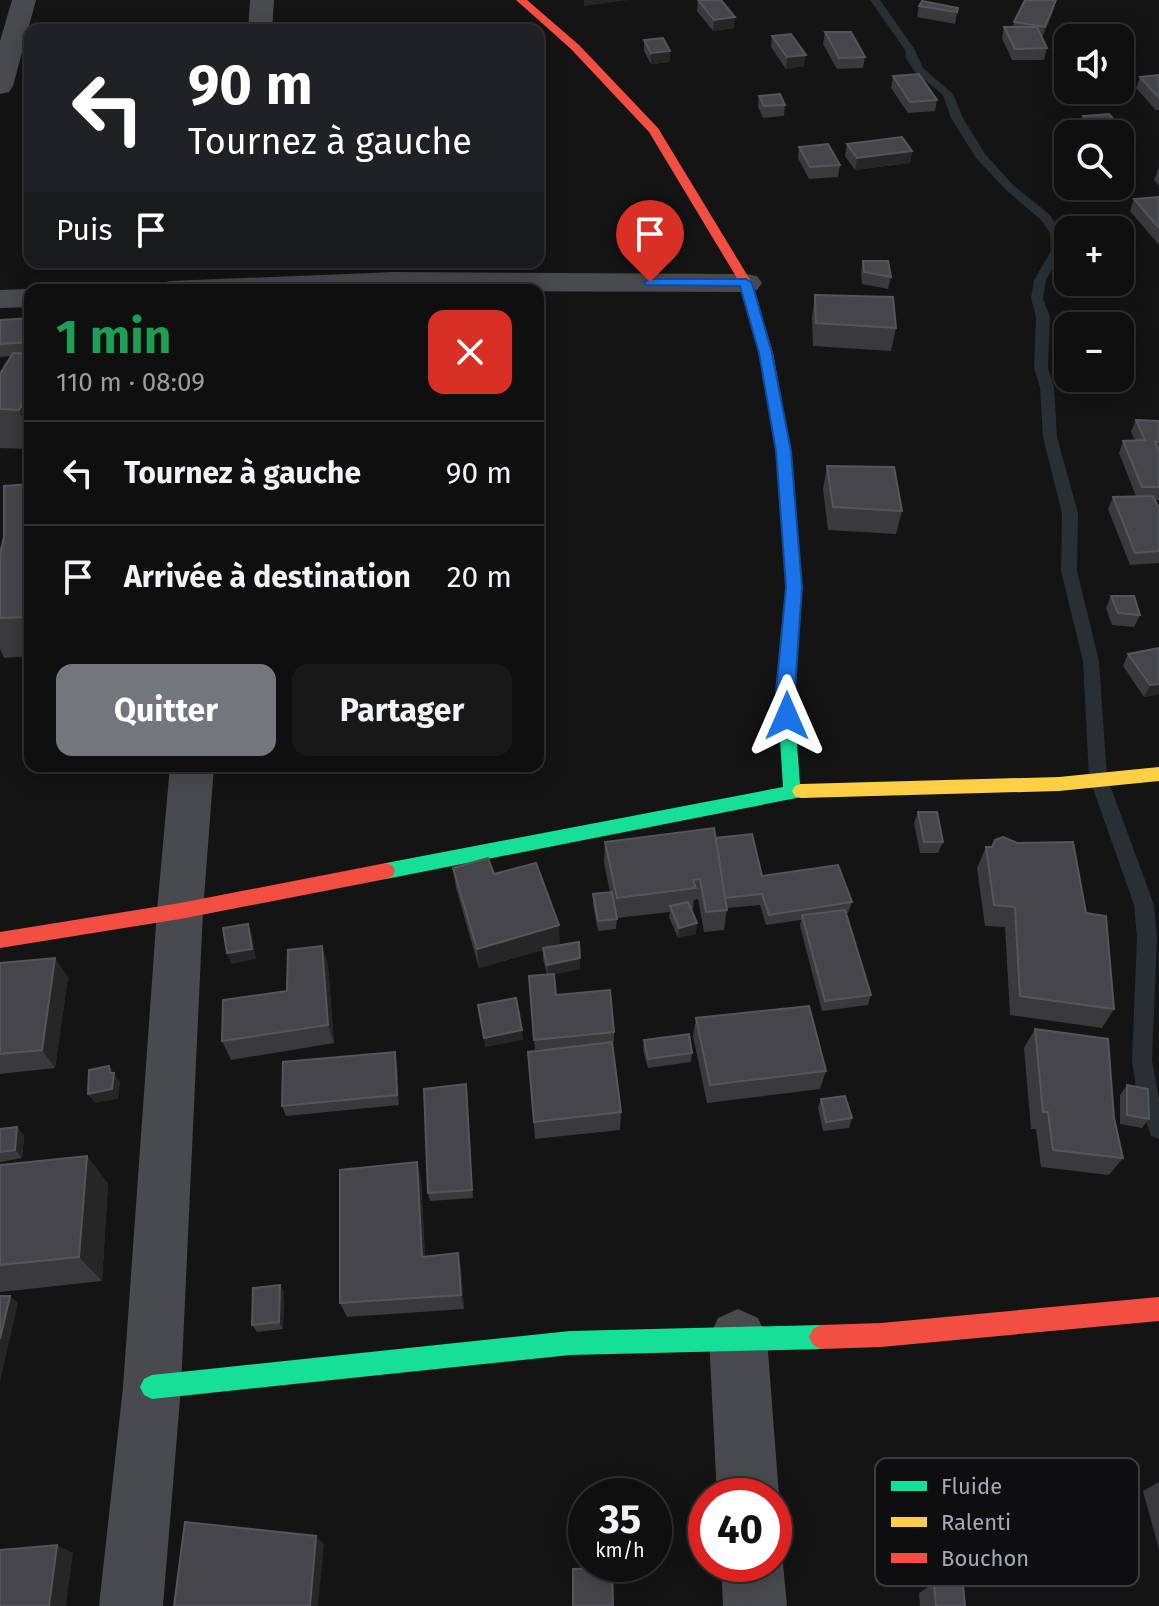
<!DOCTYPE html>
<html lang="fr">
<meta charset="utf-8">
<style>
body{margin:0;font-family:"Fira Sans",sans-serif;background:#181818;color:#f1f3f6;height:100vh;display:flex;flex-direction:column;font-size:30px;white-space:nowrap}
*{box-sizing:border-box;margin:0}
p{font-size:26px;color:#9b9c9e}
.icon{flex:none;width:44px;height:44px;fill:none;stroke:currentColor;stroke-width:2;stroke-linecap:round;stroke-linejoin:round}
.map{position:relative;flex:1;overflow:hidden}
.side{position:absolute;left:24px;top:284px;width:520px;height:488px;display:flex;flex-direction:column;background:#0f0f0f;border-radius:16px;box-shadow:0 4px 20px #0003,0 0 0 2px #2f2f2f}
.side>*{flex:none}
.top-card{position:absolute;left:24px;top:24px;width:520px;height:244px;border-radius:16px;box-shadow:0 4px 20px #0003,0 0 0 2px #2f2f2f;background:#202124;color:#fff;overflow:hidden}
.fabs{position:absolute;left:1054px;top:24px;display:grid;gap:16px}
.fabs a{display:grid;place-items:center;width:80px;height:80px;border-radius:16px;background:#0f0f0f;box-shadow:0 4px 20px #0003,0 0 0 2px #2f2f2f;font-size:40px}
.speed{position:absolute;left:568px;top:1478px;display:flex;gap:16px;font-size:40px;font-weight:700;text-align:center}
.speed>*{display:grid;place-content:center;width:104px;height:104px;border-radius:50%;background:#0f0f0f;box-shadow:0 4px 20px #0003,0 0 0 2px #2f2f2f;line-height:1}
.speed small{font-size:20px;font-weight:400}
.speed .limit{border:12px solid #d22;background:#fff;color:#111}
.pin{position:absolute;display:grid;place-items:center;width:68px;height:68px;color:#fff;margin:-82px -34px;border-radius:50% 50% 50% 0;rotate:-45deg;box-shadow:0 0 8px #0007}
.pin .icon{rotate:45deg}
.me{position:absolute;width:88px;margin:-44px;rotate:0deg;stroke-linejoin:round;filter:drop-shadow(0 0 6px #0008)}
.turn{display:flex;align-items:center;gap:28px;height:168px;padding:0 32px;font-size:36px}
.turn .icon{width:104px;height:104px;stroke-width:2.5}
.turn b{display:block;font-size:56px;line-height:68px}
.then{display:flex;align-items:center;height:76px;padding:0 32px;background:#0003;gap:16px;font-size:30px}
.round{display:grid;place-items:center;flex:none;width:84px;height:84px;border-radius:16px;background:#181818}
.head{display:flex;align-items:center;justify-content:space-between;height:136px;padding:0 32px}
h1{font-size:48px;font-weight:700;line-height:60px;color:#1e9e55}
.cta{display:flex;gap:16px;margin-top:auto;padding:16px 32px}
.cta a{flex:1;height:92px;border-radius:16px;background:#73767c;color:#fff;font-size:32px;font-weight:700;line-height:92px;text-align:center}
.cta a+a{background:#181818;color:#f1f3f6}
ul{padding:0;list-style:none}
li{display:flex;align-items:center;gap:24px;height:104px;padding:0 32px;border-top:2px solid #2f2f2f}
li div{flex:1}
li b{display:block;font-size:30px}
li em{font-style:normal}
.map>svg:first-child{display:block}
</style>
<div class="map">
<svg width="1159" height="1606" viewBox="0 0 1159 1606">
<rect width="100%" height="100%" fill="#141414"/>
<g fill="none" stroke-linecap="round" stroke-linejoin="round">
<path fill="#282f35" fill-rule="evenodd" d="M 870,0 L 880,0 L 915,50 L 923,68 L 953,94 L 963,118 L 985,154 L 1013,185 L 1049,214 L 1062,233 L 1063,251 L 1046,280 L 1043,298 L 1050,317 L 1048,368 L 1054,387 L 1057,437 L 1078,513 L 1077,571 L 1099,661 L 1107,777 L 1154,905 L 1157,938 L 1152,1060 L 1159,1099 L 1159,1139 L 1151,1136 L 1137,1095 L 1132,1060 L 1137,938 L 1134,905 L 1089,777 L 1083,661 L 1061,571 L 1062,513 L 1043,437 L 1040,387 L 1034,368 L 1036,317 L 1031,298 L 1034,280 L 1051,251 L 1050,233 L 1041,220 L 1005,189 L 976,158 L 951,118 L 943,95 L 915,72 L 906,58 L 905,50 Z"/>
<g fill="#494a4d" fill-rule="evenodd">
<path d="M 12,0 L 36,0 L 13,86 L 9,92 L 0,94 L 0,41 Z"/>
<path d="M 250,0 L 274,0 L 272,30 L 248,30 Z"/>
<path d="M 395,272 L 746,274 L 757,276 L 762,283 L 757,290 L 746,292 L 155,290 L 160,283 L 171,281 Z"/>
<path d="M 30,289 L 36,290 L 30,290 L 30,307 L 0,308 L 0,290 Z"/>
<path d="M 170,766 L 214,766 L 203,911 L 181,1387 L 163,1606 L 99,1606 L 123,1387 L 157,911 Z"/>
<path d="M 738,1309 L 758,1318 L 767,1338 L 779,1496 L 774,1507 L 774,1496 L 717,1496 L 709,1338 L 718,1318 Z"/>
<path d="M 774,1542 L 783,1564 L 787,1606 L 723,1606 L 721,1564 L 774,1564 Z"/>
</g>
<g fill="#16e098" fill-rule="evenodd">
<path d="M 782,438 L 789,443 L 802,587 L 793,691 L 800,784 L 807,786 L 810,791 L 807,796 L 386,879 L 379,876 L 377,871 L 379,866 L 386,863 L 783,787 L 777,691 L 786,587 L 775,443 Z"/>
<path d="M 821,1325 L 829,1329 L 833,1337 L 829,1345 L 821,1349 L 570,1355 L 152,1399 L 144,1395 L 140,1387 L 144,1379 L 152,1375 L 570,1331 Z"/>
</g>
<path fill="#ffcf43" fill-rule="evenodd" d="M 1159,767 L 1159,781 L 1059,791 L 801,798 L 795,796 L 792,791 L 795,786 L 801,784 L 1059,777 Z"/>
<g fill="#f24e42" fill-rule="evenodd">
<path d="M 516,0 L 527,0 L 579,45 L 658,128 L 752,283 L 773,353 L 789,443 L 787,446 L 777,446 L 775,443 L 759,353 L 740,283 L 649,132 L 571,49 Z"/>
<path d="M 386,863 L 393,866 L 395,871 L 393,876 L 386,879 L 180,919 L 0,948 L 0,932 L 180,903 Z"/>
<path d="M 1159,1297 L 1159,1321 L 881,1347 L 821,1349 L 813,1345 L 809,1337 L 813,1329 L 821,1325 L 881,1323 Z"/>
</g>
</g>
<g fill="#3a3a3d">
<path d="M 698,0 L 734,28 L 713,31 L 697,11 Z"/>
<path d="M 919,6 L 958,8 L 955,24 L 917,17 Z"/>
<path d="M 1053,12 L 1042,38 L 1047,48 L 1044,60 L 1012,60 L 1002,38 L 1004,27 L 1013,27 L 1014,22 Z"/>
<path d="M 825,32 L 865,57 L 863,68 L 837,69 L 823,44 Z"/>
<path d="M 772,36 L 804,66 L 786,69 L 771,47 Z"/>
<path d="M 644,40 L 670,51 L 670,62 L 651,64 L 644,51 Z"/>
<path d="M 1159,75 L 1159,110 L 1156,110 L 1136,88 L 1140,77 Z"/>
<path d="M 893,76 L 937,100 L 935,111 L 908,113 L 891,88 Z"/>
<path d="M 759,96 L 785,105 L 784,116 L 763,118 L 758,107 Z"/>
<path d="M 1109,114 L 1132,140 L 1128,152 L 1120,153 L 1120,134 L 1084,134 L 1079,128 L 1083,116 Z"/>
<path d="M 847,144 L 912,151 L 910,163 L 855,170 L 845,156 Z"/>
<path d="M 799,147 L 840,165 L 838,177 L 809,179 L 798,158 Z"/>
<path d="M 1159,167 L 1159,186 L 1154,180 Z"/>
<path d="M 1159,197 L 1159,245 L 1130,211 L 1134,199 Z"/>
<path d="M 863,261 L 891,277 L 888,289 L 862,284 L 861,273 Z"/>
<path d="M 815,295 L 896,328 L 891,351 L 813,346 L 812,318 Z"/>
<path d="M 30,318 L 30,449 L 0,448 L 0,374 L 11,356 L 0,357 L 0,320 Z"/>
<path d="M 1136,420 L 1159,421 L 1159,500 L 1155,500 L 1159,508 L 1159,563 L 1130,565 L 1108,509 L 1113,497 L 1136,496 L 1119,453 L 1123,441 L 1135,440 L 1131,432 Z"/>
<path d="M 827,466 L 902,511 L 896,534 L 828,530 L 823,489 Z"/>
<path d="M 30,484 L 30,656 L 4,658 L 0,649 L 0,554 Z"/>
<path d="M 1111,596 L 1140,615 L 1134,627 L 1112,625 L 1106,608 Z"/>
<path d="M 1159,648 L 1159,694 L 1144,697 L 1123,666 L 1128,654 Z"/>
<path d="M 918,812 L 943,842 L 938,853 L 920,853 L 914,823 Z"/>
<path d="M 716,838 L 762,876 L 852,902 L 848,913 L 846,913 L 871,995 L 868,1005 L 822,1011 L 800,926 L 801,920 L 766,925 L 760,905 L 727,908 L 724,930 L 704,932 L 698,899 L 694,900 L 693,909 L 691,909 L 696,934 L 678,938 L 669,917 L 670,912 L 617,918 L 616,929 L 598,931 L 593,905 L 593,894 L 610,892 L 604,863 L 605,842 Z"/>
<path d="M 986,847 L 1114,1009 L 1102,1028 L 1010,1015 L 1005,927 L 985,926 L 977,868 Z"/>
<path d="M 453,868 L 494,874 L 560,945 L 580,958 L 580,969 L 554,974 L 556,995 L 614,1032 L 614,1042 L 535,1050 L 529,976 L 547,974 L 543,959 L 543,950 L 479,968 L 456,888 Z"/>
<path d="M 322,946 L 328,966 L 334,1043 L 231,1060 L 222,1041 L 287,991 Z"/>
<path d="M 0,963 L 68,977 L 55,1068 L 0,1074 Z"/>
<path d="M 696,1018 L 826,1071 L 820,1089 L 707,1103 L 693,1036 Z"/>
<path d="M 1035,1029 L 1114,1118 L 1123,1158 L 1109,1175 L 1041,1167 L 1036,1129 L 1031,1129 L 1024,1048 Z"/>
<path d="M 644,1040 L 692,1053 L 691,1062 L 648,1068 L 643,1050 Z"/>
<path d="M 528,1052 L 621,1112 L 620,1130 L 535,1139 Z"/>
<path d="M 397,1062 L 399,1105 L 286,1116 L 282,1106 Z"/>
<path d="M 1127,1085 L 1149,1119 L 1142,1128 L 1120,1124 L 1120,1095 Z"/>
<path d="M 467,1094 L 473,1198 L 430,1201 L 428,1193 Z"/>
<path d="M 821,1099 L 852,1118 L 849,1128 L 823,1131 L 818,1108 Z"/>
<path d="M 17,1127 L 24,1136 L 22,1158 L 0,1162 L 0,1129 Z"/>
<path d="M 87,1156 L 108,1184 L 102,1281 L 0,1292 L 0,1165 Z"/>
<path d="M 417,1162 L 421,1179 L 425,1256 L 461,1267 L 464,1309 L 347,1317 L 340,1303 Z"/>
<path d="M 280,1285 L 284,1292 L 283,1329 L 257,1332 L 252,1325 Z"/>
<path d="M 1159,1482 L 1159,1549 L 1143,1491 Z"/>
<path d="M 934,1583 L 965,1606 L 920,1606 L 919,1593 Z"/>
</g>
<g fill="#262627">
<path d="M 584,0 L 629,0 L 584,6 Z"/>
<path d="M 1056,0 L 1053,12 L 1042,38 L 1045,27 Z"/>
<path d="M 735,17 L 734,28 L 713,31 L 714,20 Z"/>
<path d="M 670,51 L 670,62 L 651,64 L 651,53 Z"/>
<path d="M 806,55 L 804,66 L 786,69 L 787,57 Z"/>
<path d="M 1132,140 L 1128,152 L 1120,153 L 1120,142 Z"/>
<path d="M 912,151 L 910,163 L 855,170 L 857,158 Z"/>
<path d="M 30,391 L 30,438 L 19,410 Z"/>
<path d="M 30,590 L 30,629 L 24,617 Z"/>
<path d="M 1159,684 L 1159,694 L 1144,697 L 1150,685 Z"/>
<path d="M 697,923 L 696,934 L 678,938 L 679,928 Z"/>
<path d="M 248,924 L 252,935 L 256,959 L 231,964 L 227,953 Z"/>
<path d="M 559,925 L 560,945 L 479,968 L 477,949 Z"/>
<path d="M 322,946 L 328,966 L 334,1043 L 328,1025 Z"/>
<path d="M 55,958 L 68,977 L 55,1068 L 42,1050 Z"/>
<path d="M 580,958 L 580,969 L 548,976 L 547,965 Z"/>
<path d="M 522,1030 L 523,1040 L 485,1047 L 484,1038 Z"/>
<path d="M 395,1052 L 397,1062 L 399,1105 L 397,1095 Z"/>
<path d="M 109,1066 L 120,1082 L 118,1099 L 95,1103 L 88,1094 L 110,1073 Z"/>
<path d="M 466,1084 L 467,1094 L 473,1198 L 472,1190 Z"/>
<path d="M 17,1127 L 24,1136 L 22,1158 L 15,1150 Z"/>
<path d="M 87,1156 L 108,1184 L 102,1281 L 79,1257 Z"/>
<path d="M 417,1162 L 421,1179 L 426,1271 L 422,1257 Z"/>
<path d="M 458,1253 L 461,1267 L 464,1309 L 461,1295 Z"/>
<path d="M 280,1285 L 284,1292 L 283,1329 L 279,1322 Z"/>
<path d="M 10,1296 L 18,1303 L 0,1382 L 0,1339 Z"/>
<path d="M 316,1536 L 324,1544 L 318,1606 L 310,1606 Z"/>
<path d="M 57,1545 L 73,1553 L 66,1606 L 49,1606 Z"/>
</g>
<g fill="#46464a" stroke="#55565a" stroke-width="2">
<path d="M 698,0 L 721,0 L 735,17 L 714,20 Z"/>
<path d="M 1025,0 L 1056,0 L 1045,27 L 1014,22 Z"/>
<path d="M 922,1 L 958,8 L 957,12 L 919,6 Z"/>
<path d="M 1004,27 L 1037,27 L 1047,48 L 1015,49 Z"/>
<path d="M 825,32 L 851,32 L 865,57 L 839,58 Z"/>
<path d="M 791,34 L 806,55 L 787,57 L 772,36 Z"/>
<path d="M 663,38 L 670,51 L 651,53 L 644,40 Z"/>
<path d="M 919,74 L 937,100 L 910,102 L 893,76 Z"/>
<path d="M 1159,75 L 1159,98 L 1140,77 Z"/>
<path d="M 780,94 L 785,105 L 764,106 L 759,96 Z"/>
<path d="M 1109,114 L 1132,140 L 1120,142 L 1120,134 L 1097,134 L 1083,116 Z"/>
<path d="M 902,137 L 912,151 L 857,158 L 847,144 Z"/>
<path d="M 828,144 L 840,165 L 810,167 L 799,147 Z"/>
<path d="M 1159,197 L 1159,228 L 1134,199 Z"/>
<path d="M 863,261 L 888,261 L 891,277 L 864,272 Z"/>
<path d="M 815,295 L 893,297 L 896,328 L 816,323 Z"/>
<path d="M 30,318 L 30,342 L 0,344 L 0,320 Z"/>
<path d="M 13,353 L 30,354 L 30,391 L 19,410 L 0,409 L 0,374 Z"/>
<path d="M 1136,420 L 1159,421 L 1159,442 L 1155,442 L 1159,451 L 1159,487 L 1142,487 L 1123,441 L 1145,440 Z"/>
<path d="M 827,466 L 894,467 L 902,511 L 833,507 Z"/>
<path d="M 30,484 L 30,590 L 24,617 L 0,618 L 0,554 L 4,537 L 4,486 Z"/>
<path d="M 1153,496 L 1159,508 L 1159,551 L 1135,553 L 1113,497 Z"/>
<path d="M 1111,596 L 1134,596 L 1140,615 L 1118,613 Z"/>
<path d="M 1159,648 L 1159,684 L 1150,685 L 1128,654 Z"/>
<path d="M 918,812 L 937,812 L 943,842 L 924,842 Z"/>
<path d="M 714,828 L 727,910 L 706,912 L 700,879 L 693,880 L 696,888 L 617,898 L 605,842 Z"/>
<path d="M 752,834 L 762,876 L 838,865 L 852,902 L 769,915 L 762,894 L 725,898 L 716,838 Z"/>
<path d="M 1003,837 L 1017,843 L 1073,842 L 1086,913 L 1106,916 L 1114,1009 L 1020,996 L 1015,907 L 994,905 L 986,847 L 992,847 L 995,840 Z"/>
<path d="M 488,858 L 494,874 L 536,863 L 559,925 L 477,949 L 453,868 Z"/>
<path d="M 612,892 L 617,919 L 598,921 L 593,894 Z"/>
<path d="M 688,902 L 697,923 L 679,928 L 670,906 Z"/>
<path d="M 845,910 L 871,995 L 825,1001 L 802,915 Z"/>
<path d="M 248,924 L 252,949 L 227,953 L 223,928 Z"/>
<path d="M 579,942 L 580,958 L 547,965 L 543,948 Z"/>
<path d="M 322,946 L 328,1025 L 222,1041 L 223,1000 L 287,991 L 288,950 Z"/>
<path d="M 55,958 L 42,1050 L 0,1054 L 0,963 Z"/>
<path d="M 554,974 L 556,995 L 610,990 L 614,1032 L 534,1040 L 529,976 Z"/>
<path d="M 516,998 L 522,1030 L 484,1038 L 478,1005 Z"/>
<path d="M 809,1006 L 826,1071 L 710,1085 L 696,1018 Z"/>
<path d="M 1035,1029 L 1108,1039 L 1114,1118 L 1123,1158 L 1053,1150 L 1048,1112 L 1043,1112 Z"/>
<path d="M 689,1034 L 692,1053 L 648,1059 L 644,1040 Z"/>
<path d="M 612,1042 L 621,1112 L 534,1122 L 528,1052 Z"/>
<path d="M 395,1052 L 397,1095 L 282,1106 L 283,1062 Z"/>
<path d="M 109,1066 L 110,1073 L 114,1073 L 112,1089 L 88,1094 L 89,1070 Z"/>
<path d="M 466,1084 L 472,1190 L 428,1193 L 424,1089 Z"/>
<path d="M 1127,1085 L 1148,1089 L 1149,1119 L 1127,1115 Z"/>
<path d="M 845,1096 L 852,1118 L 826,1122 L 821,1099 Z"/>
<path d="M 17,1127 L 15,1150 L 0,1152 L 0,1129 Z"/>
<path d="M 87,1156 L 79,1257 L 0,1265 L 0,1165 Z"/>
<path d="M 417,1162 L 422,1257 L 458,1253 L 461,1295 L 340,1303 L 340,1170 Z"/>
<path d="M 280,1285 L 279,1322 L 252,1325 L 253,1288 Z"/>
<path d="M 0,1296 L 10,1296 L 0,1339 Z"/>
<path d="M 185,1522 L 316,1536 L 310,1606 L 174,1606 Z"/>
<path d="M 57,1545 L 49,1606 L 0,1606 L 0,1550 Z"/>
<path d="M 612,1568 L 613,1606 L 573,1606 L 573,1569 Z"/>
<path d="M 934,1583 L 963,1586 L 965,1606 L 936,1606 Z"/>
</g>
<path fill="#1a73e8" stroke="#114b97" stroke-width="2" d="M 650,279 L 746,279 L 752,283 L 772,353 L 791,451 L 802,587 L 793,720 L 787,722 L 778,716 L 776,691 L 786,587 L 776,451 L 759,353 L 740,286 L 646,285 L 644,282 Z"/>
<rect x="875" y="1458" width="264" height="128" rx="12" fill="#0e0e10" stroke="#3c3d41" stroke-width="2"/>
<rect x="891" y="1481" width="36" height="10" fill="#16e098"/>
<rect x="891" y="1517" width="36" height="10" fill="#ffcf43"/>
<rect x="891" y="1553" width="36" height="10" fill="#f24e42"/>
<g font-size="22" fill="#a6aab4">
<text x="941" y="1494">Fluide</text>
<text x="941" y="1530">Ralenti</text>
<text x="941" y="1566">Bouchon</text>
</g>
</svg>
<div class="fabs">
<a><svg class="icon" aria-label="sound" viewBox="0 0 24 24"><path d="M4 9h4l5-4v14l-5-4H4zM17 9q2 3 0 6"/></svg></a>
<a><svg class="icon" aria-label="search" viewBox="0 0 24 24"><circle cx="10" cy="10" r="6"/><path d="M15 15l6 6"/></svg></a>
<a>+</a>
<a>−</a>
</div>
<div class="speed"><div>35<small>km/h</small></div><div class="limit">40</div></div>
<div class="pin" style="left:650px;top:282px;background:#d93025"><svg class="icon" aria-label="arrive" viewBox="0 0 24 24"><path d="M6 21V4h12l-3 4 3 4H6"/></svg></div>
<svg class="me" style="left:787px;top:716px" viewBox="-20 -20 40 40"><path d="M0-17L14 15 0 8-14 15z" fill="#1a73e8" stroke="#fff" stroke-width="4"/></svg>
<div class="top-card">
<div class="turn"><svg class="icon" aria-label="left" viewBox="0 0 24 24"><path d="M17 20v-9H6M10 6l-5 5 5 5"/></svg><div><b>90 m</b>Tournez à gauche</div></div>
<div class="then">Puis<svg class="icon" aria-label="arrive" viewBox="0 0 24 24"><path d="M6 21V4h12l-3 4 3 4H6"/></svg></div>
</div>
<section class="side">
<div class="head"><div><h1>1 min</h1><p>110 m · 08:09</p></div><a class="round" style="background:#d93025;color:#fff"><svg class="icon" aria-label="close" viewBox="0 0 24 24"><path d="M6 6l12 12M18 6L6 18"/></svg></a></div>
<ul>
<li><svg class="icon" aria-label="left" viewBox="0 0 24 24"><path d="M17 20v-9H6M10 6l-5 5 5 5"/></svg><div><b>Tournez à gauche</b></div><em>90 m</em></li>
<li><svg class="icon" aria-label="arrive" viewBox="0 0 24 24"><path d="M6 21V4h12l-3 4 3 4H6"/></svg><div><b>Arrivée à destination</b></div><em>20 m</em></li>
</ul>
<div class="cta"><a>Quitter</a><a>Partager</a></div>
</section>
</div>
